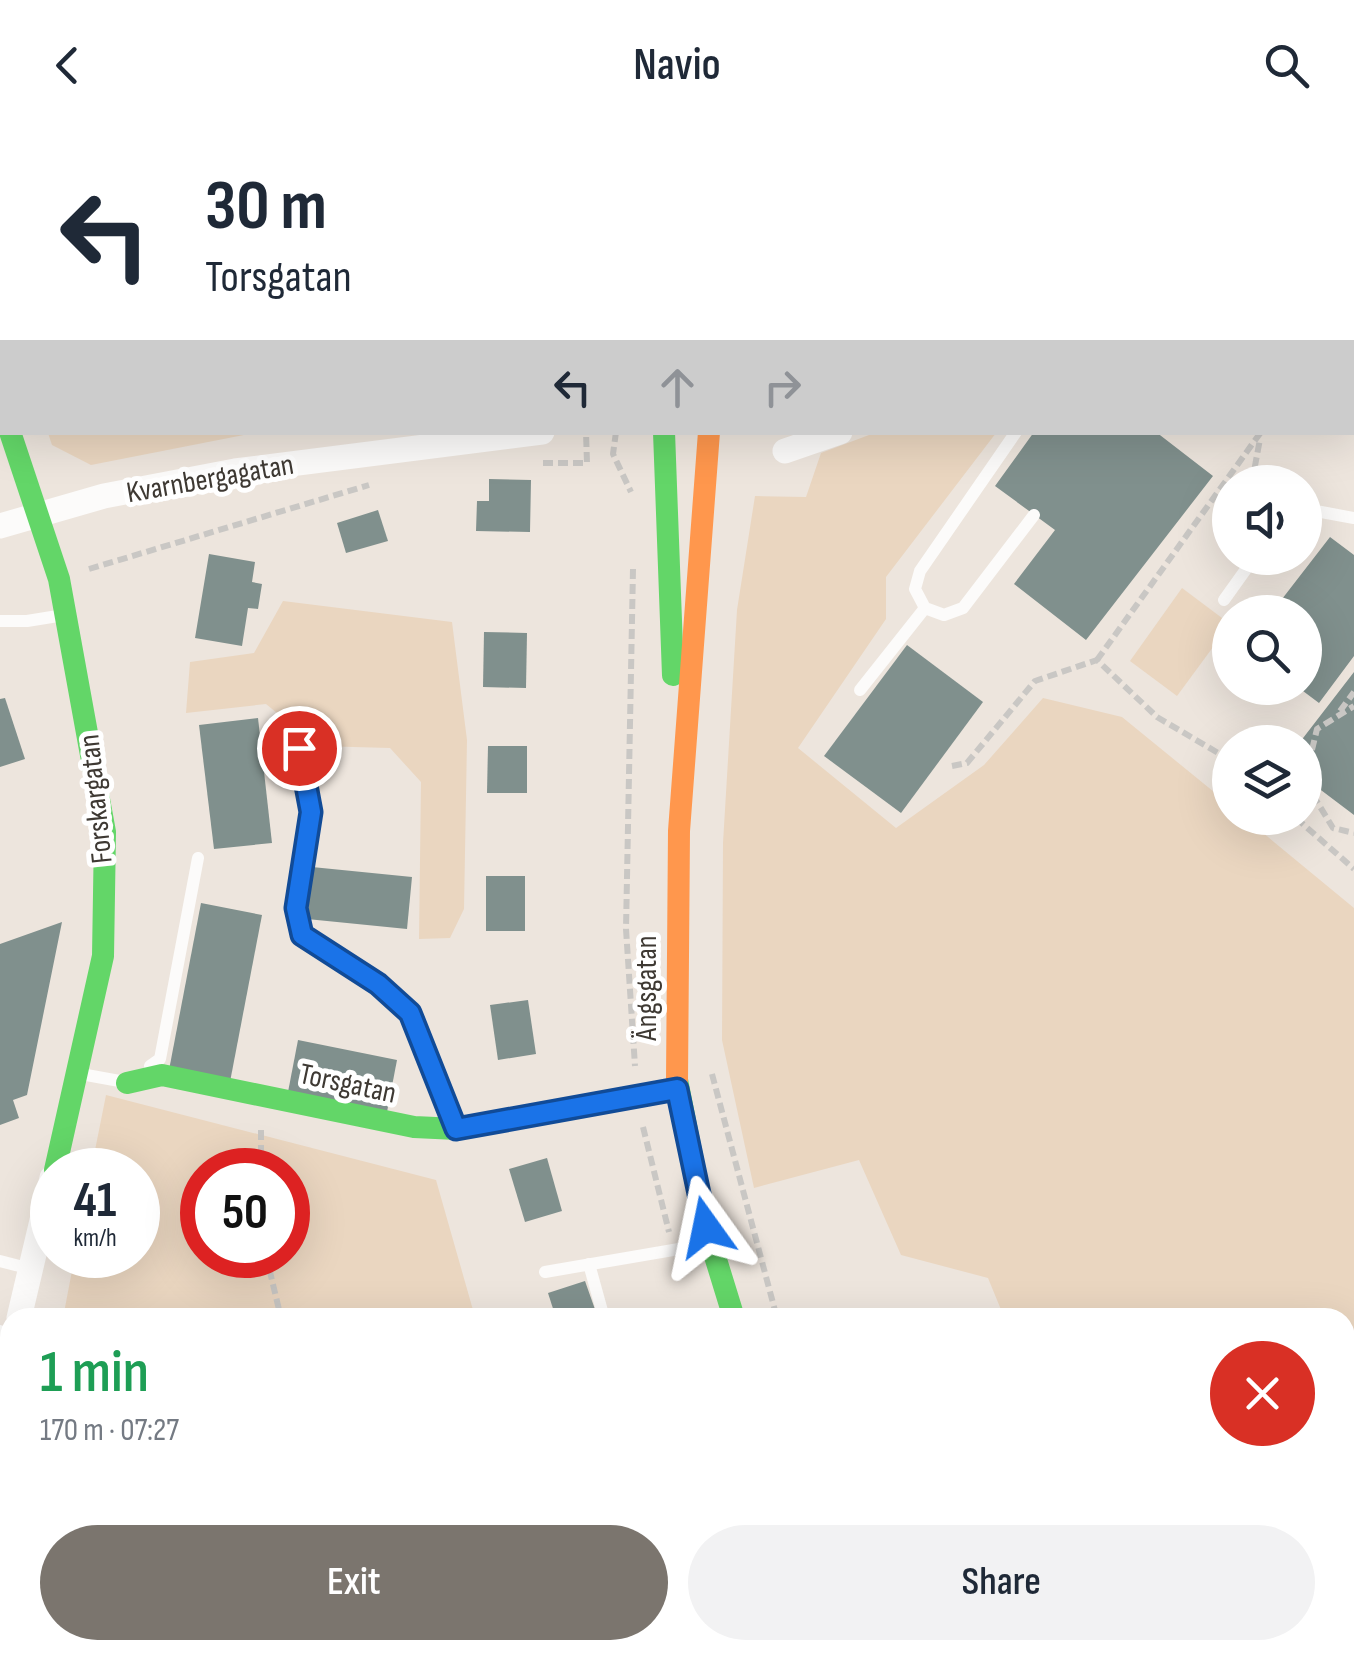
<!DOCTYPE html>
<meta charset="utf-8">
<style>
body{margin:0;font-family:"Sofia Sans Condensed",sans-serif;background:#f2f2f3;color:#1f2937;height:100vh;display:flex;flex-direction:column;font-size:38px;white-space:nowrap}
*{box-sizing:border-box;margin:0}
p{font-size:32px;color:#747a83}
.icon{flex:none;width:55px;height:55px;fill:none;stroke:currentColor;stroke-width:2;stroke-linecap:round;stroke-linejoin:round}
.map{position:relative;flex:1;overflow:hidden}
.details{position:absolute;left:0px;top:1178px;width:1355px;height:352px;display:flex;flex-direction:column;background:#fff;border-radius:30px 30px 0 0;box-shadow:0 10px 40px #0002}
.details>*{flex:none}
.top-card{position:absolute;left:0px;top:0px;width:1355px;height:305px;box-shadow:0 10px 40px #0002;background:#fff;color:#1f2937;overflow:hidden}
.fabs{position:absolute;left:1212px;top:335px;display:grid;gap:20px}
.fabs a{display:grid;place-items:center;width:110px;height:110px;border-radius:50%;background:#fff;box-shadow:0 10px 40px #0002;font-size:50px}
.speed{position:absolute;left:30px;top:1018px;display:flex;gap:20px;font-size:50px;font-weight:700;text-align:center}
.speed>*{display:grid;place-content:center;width:130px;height:130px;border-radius:50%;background:#fff;box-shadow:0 10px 40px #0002;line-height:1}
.speed small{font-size:25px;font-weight:400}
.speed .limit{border:15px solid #d22;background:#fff;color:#111}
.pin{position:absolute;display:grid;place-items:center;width:85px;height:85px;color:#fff;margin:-42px;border:5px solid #fff;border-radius:50%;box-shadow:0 2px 10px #0007}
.me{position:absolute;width:110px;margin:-55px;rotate:348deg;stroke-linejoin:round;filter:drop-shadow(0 0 8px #0008)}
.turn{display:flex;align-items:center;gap:35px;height:210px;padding:0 40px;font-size:45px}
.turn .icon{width:130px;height:130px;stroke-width:2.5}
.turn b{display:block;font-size:70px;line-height:85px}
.lanes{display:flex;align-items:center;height:95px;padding:0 40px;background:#0003;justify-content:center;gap:50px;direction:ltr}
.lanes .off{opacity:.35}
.round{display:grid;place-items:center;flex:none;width:105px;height:105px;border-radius:52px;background:#f2f2f3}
.head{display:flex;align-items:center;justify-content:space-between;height:170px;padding:0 40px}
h1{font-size:60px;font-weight:600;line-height:75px;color:#1e9e55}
.button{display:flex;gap:20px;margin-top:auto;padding:20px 40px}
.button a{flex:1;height:115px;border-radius:60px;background:#7b756e;color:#fff;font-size:40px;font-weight:600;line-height:115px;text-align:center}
.button a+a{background:#f2f2f3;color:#1f2937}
header{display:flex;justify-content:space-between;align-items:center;height:130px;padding:0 40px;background:#fff;font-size:45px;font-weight:600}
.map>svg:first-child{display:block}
</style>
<header><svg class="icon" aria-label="back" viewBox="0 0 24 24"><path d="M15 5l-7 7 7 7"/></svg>Navio<svg class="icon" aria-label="search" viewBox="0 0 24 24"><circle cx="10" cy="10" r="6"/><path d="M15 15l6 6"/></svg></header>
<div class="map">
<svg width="1354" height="1528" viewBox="0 0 1354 1528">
<rect width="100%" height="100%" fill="#ede5dd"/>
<g fill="#ead6c0" fill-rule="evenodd">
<path d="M 877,302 L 996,303 L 886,447 L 886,489 L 798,618 L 896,698 L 984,635 L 1043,568 L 1122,587 L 1230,675 L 1230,688 L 1245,688 L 1354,778 L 1354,1424 L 1345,1422 L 1345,1188 L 1004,1187 L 988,1148 L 901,1125 L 859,1030 L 754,1058 L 722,910 L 723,713 L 737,480 L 755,366 L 806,367 L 821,323 Z"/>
<path d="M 48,303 L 48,302 L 254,303 L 91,335 L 52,315 Z"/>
<path d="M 1182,458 L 1230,494 L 1177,566 L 1130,531 Z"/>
<path d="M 283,471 L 452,492 L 467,610 L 464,779 L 450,808 L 419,809 L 421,652 L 390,618 L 317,616 L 266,574 L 186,583 L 190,532 L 254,523 Z"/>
<path d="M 106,965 L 436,1050 L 475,1187 L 63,1188 L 75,1125 L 138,1125 L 138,1040 L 91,1040 ZM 202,1040 L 288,1040 L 288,1125 L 202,1125 Z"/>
<path d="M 82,1520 L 599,1520 L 603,1528 L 91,1528 Z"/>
</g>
<g fill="#80908d">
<path d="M 1034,302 L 1156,302 L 1213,346 L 1086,510 L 1014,454 L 1055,400 L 995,356 Z"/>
<path d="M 489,349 L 531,350 L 530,402 L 476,401 L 477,371 L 489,371 Z"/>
<path d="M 378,380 L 388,411 L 346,423 L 337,393 Z"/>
<path d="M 1330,407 L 1354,425 L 1354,526 L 1319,573 L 1299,558 L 1305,558 L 1305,482 L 1272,482 Z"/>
<path d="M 209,424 L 255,432 L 252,452 L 262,454 L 258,479 L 248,478 L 242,516 L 195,508 Z"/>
<path d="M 484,502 L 527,503 L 526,558 L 483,557 Z"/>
<path d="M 907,515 L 983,572 L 901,683 L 824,626 Z"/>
<path d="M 1354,542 L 1354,685 L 1305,648 L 1305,612 L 1300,612 Z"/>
<path d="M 5,568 L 25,629 L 0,637 L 0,569 Z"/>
<path d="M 258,588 L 272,713 L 214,719 L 199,595 Z"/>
<path d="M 488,616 L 527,616 L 527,663 L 487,663 Z"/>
<path d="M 312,737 L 412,747 L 407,799 L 307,789 Z"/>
<rect x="486" y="746" width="39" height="55"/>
<path d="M 201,773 L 262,785 L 230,952 L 169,940 Z"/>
<path d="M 62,792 L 27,965 L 13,970 L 19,988 L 0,995 L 0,814 Z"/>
<path d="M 528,870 L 536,924 L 498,930 L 490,875 Z"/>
<path d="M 298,910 L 397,930 L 387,982 L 288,962 Z"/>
<path d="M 547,1028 L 562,1081 L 525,1092 L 509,1039 Z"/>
<path d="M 585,1151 L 598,1188 L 556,1188 L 548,1163 Z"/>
<path d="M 1353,1435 L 1354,1435 L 1354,1485 L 1345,1482 Z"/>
</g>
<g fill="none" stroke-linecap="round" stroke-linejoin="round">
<g stroke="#c9c7c4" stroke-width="6" stroke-dasharray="10 5" stroke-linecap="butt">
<path d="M 952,2 L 952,0"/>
<path d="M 1352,291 L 1354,291"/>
<path d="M 616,302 L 613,324 L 631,362"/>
<path d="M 543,333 L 587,333 L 586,302"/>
<path d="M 1252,352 L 1260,309"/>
<path d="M 89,439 L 369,355"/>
<path d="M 633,439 L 626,799 L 635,936"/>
<path d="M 1097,530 L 1261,302"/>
<path d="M 1340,581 L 1354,562"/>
<path d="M 952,636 L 967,633 L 1035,551 L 1097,530 L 1157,587 L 1230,630"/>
<path d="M 1305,649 L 1317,599 L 1354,576"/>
<path d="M 1305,652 L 1333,698 L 1354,703"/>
<path d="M 1296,688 L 1354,739"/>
<path d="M 712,944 L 777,1188"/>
<path d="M 643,997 L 669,1102"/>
<path d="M 261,1040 L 261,995"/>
<path d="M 266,1125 L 281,1188"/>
<path d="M 846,1520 L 851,1528"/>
<path d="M 941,1520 L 946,1528"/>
</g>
<g stroke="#fcfbfa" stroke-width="12">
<path d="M 1016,302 L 920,441 L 915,459 L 925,478 L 944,485 L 963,478 L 1034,385"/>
<path d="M 1305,379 L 1354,388"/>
<path d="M 1224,470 L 1254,428"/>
<path d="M 0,491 L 27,491 L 64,485"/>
<path d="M 860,560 L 925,478"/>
<path d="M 299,618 L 311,682 L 296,778 L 302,805 L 378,854 L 410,883 L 456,997"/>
<path d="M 150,936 L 160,929 L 198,728"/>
<path d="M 81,944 L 125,952"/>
<path d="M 0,1131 L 31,1139"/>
<path d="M 589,1134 L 604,1188"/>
<path d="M 545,1142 L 708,1114"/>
<path d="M 0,1201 L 10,1205"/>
</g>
<g stroke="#fcfbfa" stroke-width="25">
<path d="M 118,0 L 123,2"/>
<path d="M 1087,2 L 1088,0"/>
<path d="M 0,269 L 2,277"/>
<path d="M 785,321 L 840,302"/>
<path d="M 0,396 L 104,366 L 235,341 L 542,302"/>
<path d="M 19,1188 L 52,1048"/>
<path d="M 0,1264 L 10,1224"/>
<path d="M 0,1476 L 10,1500"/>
<path d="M 19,1520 L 25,1528"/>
<path d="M 1200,1520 L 1230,1528"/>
<path d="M 1093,1528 L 1117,1520"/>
</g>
<g stroke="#63d668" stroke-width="22">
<path d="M 679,0 L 679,2"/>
<path d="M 726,0 L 726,2"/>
<path d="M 10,302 L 59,449 L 105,702 L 103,826 L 55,1040"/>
<path d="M 664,302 L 673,545"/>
<path d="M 677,950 L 706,1097 L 734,1188"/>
<path d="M 127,953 L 162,945 L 414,997 L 457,999 L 677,959"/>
<path d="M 888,1520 L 893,1528"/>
</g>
<path stroke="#ff974d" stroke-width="22" d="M 677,950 L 679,701 L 709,302"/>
</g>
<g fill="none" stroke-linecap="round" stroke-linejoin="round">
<defs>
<path id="route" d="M 299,618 L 311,682 L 296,778 L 302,805 L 378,854 L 410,883 L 456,999 L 677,959 L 706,1097"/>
</defs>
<use href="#route" stroke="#114b97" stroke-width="25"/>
<use href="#route" stroke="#1a73e8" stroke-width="18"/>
</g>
<g text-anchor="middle" stroke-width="10" stroke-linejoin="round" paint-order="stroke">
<g font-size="30" fill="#3e3933" stroke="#fff">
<text transform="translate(210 348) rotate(-10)" y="10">Kvarnbergagatan</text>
<text transform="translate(95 669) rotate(-96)" y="10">Forskargatan</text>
<text transform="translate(646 858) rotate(-90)" y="10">Ängsgatan</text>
<text transform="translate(348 953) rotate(12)" y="10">Torsgatan</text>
</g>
</g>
</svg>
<div class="fabs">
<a><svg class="icon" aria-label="sound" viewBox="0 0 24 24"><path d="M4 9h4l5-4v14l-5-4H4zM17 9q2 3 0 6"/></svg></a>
<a><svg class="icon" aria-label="search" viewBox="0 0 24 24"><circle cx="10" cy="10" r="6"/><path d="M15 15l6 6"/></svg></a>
<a><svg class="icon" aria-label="layers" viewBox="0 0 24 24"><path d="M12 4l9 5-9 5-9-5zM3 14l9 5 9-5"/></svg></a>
</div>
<div class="speed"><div>41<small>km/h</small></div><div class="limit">50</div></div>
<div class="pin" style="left:299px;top:618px;background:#d93025"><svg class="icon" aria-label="arrive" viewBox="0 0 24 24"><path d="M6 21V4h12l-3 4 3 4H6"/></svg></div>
<svg class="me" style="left:706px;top:1097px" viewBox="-20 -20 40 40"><path d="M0-17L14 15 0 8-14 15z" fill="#1a73e8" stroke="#fff" stroke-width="4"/></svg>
<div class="top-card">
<div class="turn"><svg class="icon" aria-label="left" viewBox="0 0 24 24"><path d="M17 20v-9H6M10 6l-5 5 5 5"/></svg><div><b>30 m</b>Torsgatan</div></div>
<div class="lanes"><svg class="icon" aria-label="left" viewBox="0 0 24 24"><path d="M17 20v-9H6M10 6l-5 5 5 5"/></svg><svg class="icon off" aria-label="ahead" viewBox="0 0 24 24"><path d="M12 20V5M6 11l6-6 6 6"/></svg><svg class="icon off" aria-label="right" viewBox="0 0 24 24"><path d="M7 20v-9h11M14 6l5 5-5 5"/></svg></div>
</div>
<section class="details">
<div class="head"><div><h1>1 min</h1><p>170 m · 07:27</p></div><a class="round" style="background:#d93025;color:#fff"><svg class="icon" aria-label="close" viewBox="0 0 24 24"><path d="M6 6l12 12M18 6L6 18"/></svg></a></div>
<div class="button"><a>Exit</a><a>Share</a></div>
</section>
</div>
